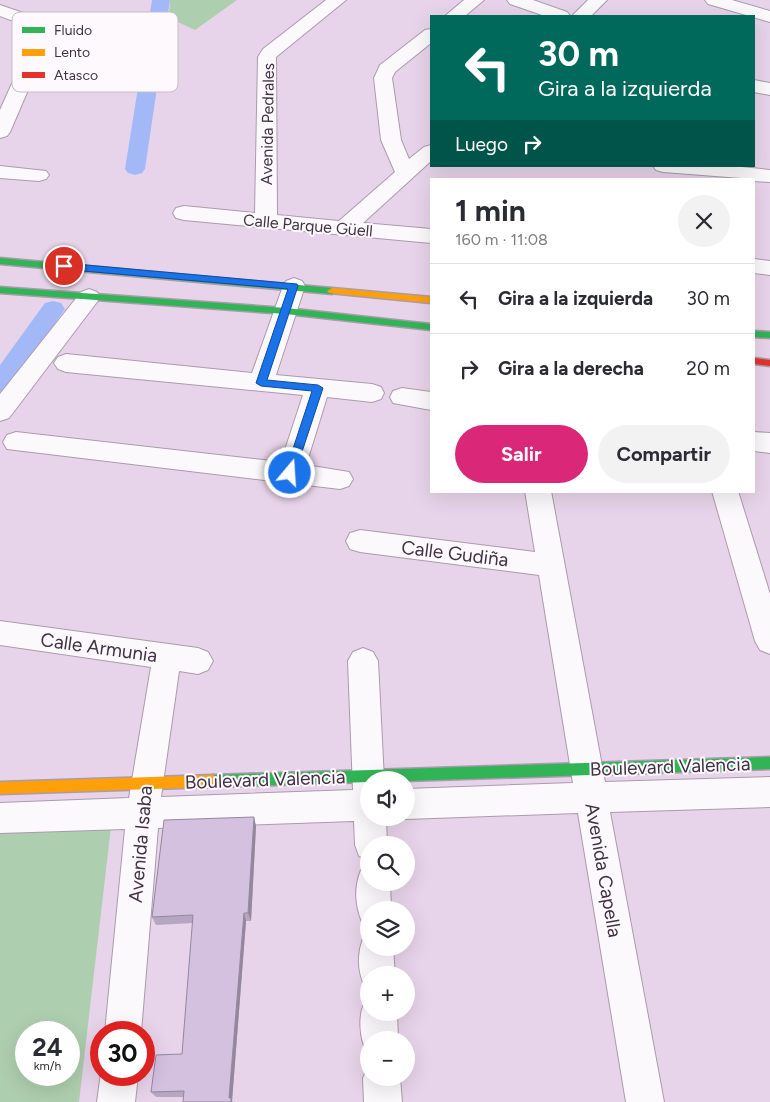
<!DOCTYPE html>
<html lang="es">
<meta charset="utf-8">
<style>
body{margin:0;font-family:Figtree,sans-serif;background:#f2f2f3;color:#2b2b33;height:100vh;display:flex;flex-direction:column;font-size:19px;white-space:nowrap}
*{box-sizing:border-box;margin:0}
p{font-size:16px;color:#7c7c81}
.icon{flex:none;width:28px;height:28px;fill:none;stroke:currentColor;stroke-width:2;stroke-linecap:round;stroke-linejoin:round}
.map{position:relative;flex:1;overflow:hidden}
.sheet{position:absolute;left:430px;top:178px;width:325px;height:315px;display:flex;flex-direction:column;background:#fff;border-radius:0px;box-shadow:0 5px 20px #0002}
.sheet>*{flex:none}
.banner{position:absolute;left:430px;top:15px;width:325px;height:152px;border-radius:0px;box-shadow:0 5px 20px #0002;background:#00695c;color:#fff;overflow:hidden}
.fabs{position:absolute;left:360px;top:771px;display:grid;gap:10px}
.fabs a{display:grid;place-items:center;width:55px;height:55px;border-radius:50%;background:#fff;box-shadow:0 5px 20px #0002;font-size:25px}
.speed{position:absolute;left:15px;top:1021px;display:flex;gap:10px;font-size:25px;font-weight:700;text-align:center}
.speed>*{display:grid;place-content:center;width:65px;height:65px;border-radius:50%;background:#fff;box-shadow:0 5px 20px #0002;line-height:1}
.speed small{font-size:12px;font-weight:400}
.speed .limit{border:8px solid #d22;background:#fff;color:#111}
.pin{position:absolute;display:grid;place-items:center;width:42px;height:42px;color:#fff;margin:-21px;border:2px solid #fff;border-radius:50%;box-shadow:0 1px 5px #0007}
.me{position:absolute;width:55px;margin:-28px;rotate:18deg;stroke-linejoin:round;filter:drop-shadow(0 0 4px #0008)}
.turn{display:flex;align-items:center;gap:18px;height:105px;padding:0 25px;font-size:22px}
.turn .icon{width:65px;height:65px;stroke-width:2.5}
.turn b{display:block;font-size:35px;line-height:42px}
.then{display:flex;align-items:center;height:48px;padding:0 25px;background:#0003;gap:10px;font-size:19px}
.round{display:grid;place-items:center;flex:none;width:52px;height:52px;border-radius:26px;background:#f2f2f3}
.summary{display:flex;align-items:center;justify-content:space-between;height:85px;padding:0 25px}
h1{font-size:30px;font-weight:700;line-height:38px}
.action{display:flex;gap:10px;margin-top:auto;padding:10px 25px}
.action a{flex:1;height:58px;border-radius:30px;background:#db2777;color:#fff;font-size:20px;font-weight:700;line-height:58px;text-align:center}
.action a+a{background:#f2f2f3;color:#2b2b33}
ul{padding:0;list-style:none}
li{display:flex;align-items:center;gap:15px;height:70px;padding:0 25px;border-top:1px solid #e1e1e2}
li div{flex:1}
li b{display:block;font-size:19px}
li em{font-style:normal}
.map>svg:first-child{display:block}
</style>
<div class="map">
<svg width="770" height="1102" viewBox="0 0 770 1102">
<rect width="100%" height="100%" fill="#e8d4ea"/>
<g fill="#aecfaf" fill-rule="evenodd">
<path d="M 170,0 L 237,0 L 195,30 L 169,18 Z"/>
<path d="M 111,827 L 79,1102 L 0,1102 L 0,830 ZM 26,1032 L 69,1032 L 69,1075 L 26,1075 Z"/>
</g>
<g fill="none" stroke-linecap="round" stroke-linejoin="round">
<g fill="#a3b9f7" fill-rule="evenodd">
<path d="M 152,0 L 170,0 L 145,169 L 142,173 L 135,175 L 128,173 L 125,169 Z"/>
<path d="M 53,301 L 61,303 L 65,309 L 9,389 L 0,392 L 0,365 L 45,303 Z"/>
</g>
<defs>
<g id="street">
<path d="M 326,0 L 346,0 L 276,57 L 277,215 L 339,221 L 395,172 L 381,140 L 374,78 L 380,65 L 425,30 L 431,29 L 431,43 L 395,72 L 392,78 L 401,140 L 409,159 L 424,147 L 431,145 L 431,161 L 363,223 L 431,229 L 431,243 L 184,220 L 176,218 L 173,213 L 176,208 L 184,206 L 255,213 L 258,57 L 263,49 Z"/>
<path d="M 464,0 L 484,0 L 465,16 L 445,16 Z"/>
<path d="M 507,0 L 533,0 L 567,12 L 570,16 L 545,16 L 510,4 Z"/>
<path d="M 588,0 L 607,0 L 591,16 L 572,16 Z"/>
<path d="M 705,0 L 732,0 L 770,11 L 770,22 L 708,4 Z"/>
<path d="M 0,5 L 38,18 L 51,31 L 50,39 L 10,132 L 7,136 L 0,138 L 0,110 L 32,39 L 33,32 L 26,26 L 0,16 Z"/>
<path d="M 754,80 L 770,83 L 770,95 L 754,92 Z"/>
<path d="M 0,166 L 46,171 L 49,175 L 46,179 L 39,181 L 0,178 Z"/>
<path d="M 653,166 L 732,166 L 770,170 L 770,182 L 754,181 L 754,179 L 663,172 L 656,170 Z"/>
<path d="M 754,259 L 770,261 L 770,275 L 754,273 Z"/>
<path d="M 294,278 L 302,281 L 305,286 L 276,375 L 372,384 L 381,387 L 384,393 L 381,399 L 372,402 L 327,397 L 306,465 L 349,472 L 353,479 L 349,486 L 340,489 L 7,449 L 3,442 L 7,435 L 16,432 L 281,462 L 303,395 L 66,372 L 58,369 L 54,363 L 58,357 L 66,354 L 252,373 L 283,286 L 286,281 Z"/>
<path d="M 89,289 L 97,292 L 100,297 L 97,302 L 9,418 L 0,421 L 0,394 L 81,292 Z"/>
<path d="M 402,388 L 431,392 L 431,410 L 393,403 L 390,397 L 393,391 Z"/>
<path d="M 754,432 L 770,433 L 770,453 L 754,451 Z"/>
<path d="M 525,491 L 551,491 L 605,782 L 770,777 L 770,807 L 610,812 L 664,1102 L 626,1102 L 578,813 L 406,819 L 402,818 L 406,818 L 406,789 L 573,783 L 539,575 L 360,552 L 350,549 L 346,541 L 350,533 L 360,530 L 535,552 Z"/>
<path d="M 712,491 L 738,491 L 770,594 L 770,654 L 760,650 L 755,641 Z"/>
<path d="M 0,621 L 198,648 L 208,652 L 213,661 L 208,670 L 198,674 L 179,671 L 161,797 L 353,790 L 348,661 L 353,652 L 363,648 L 373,652 L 378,661 L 384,780 L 369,780 L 369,818 L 386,818 L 387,845 L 369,845 L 369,860 L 359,856 L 355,845 L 354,821 L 158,828 L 141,1032 L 105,1032 L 125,829 L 0,833 L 0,803 L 129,798 L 151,667 L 0,645 Z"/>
<path d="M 369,867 L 369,882 L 390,882 L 391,910 L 369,910 L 369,925 L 362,922 C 355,905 354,887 361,870 Z"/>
<path d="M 369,934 L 369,948 L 393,948 L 395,975 L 369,975 L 369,989 L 365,987 C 357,970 357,953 364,936 Z"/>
<path d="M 369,998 L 369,1012 L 397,1012 L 398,1040 L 369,1040 L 369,1054 C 359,1043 356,1008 369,998 Z"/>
<path d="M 369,1065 L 369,1078 L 400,1078 L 402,1102 L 364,1102 L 363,1078 Z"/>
<path d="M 101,1073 L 101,1075 L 138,1075 L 135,1102 L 97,1102 Z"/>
</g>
<g id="fast">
<path d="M 0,258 L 332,288 L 337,291 L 332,294 L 0,264 Z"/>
<path d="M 0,287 L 286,308 L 431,324 L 431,330 L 286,314 L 0,293 Z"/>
<path d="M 754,331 L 770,332 L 770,338 L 754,337 Z"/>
<path d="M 770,757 L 770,769 L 406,781 L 369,780 L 369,782 L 213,787 L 208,785 L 207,781 L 208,777 L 213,775 Z"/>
</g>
<g id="slow">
<path d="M 332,288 L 431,297 L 431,303 L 329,293 L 327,291 Z"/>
<path d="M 213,775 L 218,777 L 219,781 L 218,785 L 213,787 L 0,794 L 0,782 Z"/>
</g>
<path id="jam" d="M 754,358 L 770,360 L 770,366 L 754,364 Z"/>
</defs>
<use href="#street" stroke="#aa9bab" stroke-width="2"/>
<use href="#fast" stroke="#aa9bab" stroke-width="3"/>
<use href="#slow" stroke="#aa9bab" stroke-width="3"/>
<use href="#jam" stroke="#aa9bab" stroke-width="3"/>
<use href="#street" fill="#fcf9fc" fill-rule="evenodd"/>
<use href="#fast" fill="#30b455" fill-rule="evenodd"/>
<use href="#slow" fill="#ff9f0a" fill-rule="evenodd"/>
<use href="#jam" fill="#e5322d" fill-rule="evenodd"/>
</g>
<path fill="#b6a6c1" d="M 256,826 L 251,921 L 246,921 L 232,1101 L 183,1097 L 156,1097 L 151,1092 L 182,1054 L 193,923 L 156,925 L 152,917 Z"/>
<g fill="#94879d">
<path d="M 254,817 L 256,826 L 251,921 L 248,913 Z"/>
<path d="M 244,913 L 246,921 L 232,1101 L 233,1102 L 231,1102 L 229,1098 Z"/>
</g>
<path fill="#d4c1e0" stroke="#94879d" d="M 254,817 L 248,913 L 244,913 L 229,1098 L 231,1098 L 231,1102 L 183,1102 L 184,1091 L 151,1092 L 156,1055 L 182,1054 L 193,915 L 152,917 L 164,820 Z"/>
<path fill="#1a73e8" stroke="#114b97" d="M 64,263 L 297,284 L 298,286 L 267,380 L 318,385 L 323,388 L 294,476 L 286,476 L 285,473 L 312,391 L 261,386 L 256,383 L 288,289 L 60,269 L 59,266 Z"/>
<g text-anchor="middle" stroke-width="4" stroke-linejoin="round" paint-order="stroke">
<g font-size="16" fill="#403242" stroke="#fdf9fd">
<text transform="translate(267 124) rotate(-89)" y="6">Avenida Pedrales</text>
<text transform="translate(308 225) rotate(5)" y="6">Calle Parque Güell</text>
</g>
<g font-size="19" fill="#403242" stroke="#fdf9fd">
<text transform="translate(455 553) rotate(7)" y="7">Calle Gudiña</text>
<text transform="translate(99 647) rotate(8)" y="7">Calle Armunia</text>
<text transform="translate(670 766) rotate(-2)" y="7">Boulevard Valencia</text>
<text transform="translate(265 779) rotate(-2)" y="7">Boulevard Valencia</text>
<text transform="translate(140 844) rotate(-85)" y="7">Avenida Isaba</text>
<text transform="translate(604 870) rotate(80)" y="7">Avenida Capella</text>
</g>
</g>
<rect x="12" y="12" width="166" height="80" rx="8" fill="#fdf9fd" stroke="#c4bdc5" stroke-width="1"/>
<rect x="22" y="27" width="23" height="6" fill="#30b455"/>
<rect x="22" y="49" width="23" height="7" fill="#ff9f0a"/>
<rect x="22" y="72" width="23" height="6" fill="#e5322d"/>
<g font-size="14" fill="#403242">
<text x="54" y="35">Fluido</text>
<text x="54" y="57">Lento</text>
<text x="54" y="80">Atasco</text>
</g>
</svg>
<div class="fabs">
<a><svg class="icon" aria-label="sound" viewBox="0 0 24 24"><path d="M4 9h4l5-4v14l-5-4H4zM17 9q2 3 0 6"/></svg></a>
<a><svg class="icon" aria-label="search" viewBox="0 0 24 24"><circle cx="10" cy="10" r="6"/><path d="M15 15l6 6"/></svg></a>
<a><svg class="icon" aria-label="layers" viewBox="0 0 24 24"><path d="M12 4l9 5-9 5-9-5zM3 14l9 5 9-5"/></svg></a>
<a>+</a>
<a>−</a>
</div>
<div class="speed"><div>24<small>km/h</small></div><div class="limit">30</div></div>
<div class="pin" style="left:64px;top:266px;background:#d93025"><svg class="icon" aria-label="arrive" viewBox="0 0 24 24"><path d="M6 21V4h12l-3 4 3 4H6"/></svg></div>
<svg class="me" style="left:290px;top:473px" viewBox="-20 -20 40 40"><circle r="17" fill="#1a73e8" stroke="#fff" stroke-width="3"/><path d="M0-11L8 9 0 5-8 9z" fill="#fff"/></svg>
<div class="banner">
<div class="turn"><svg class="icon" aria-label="left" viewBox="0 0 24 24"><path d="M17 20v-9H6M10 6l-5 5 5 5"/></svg><div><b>30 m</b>Gira a la izquierda</div></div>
<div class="then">Luego<svg class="icon" aria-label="right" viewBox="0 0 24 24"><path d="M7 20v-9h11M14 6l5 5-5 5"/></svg></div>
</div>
<section class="sheet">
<div class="summary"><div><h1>1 min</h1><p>160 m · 11:08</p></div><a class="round"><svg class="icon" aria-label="close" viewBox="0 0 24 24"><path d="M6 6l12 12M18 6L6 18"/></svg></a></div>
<ul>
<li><svg class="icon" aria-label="left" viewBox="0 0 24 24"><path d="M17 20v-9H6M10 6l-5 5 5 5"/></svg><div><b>Gira a la izquierda</b></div><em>30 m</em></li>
<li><svg class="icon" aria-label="right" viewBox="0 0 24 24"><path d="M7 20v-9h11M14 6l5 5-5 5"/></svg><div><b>Gira a la derecha</b></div><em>20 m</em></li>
</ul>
<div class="action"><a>Salir</a><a>Compartir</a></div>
</section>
</div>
